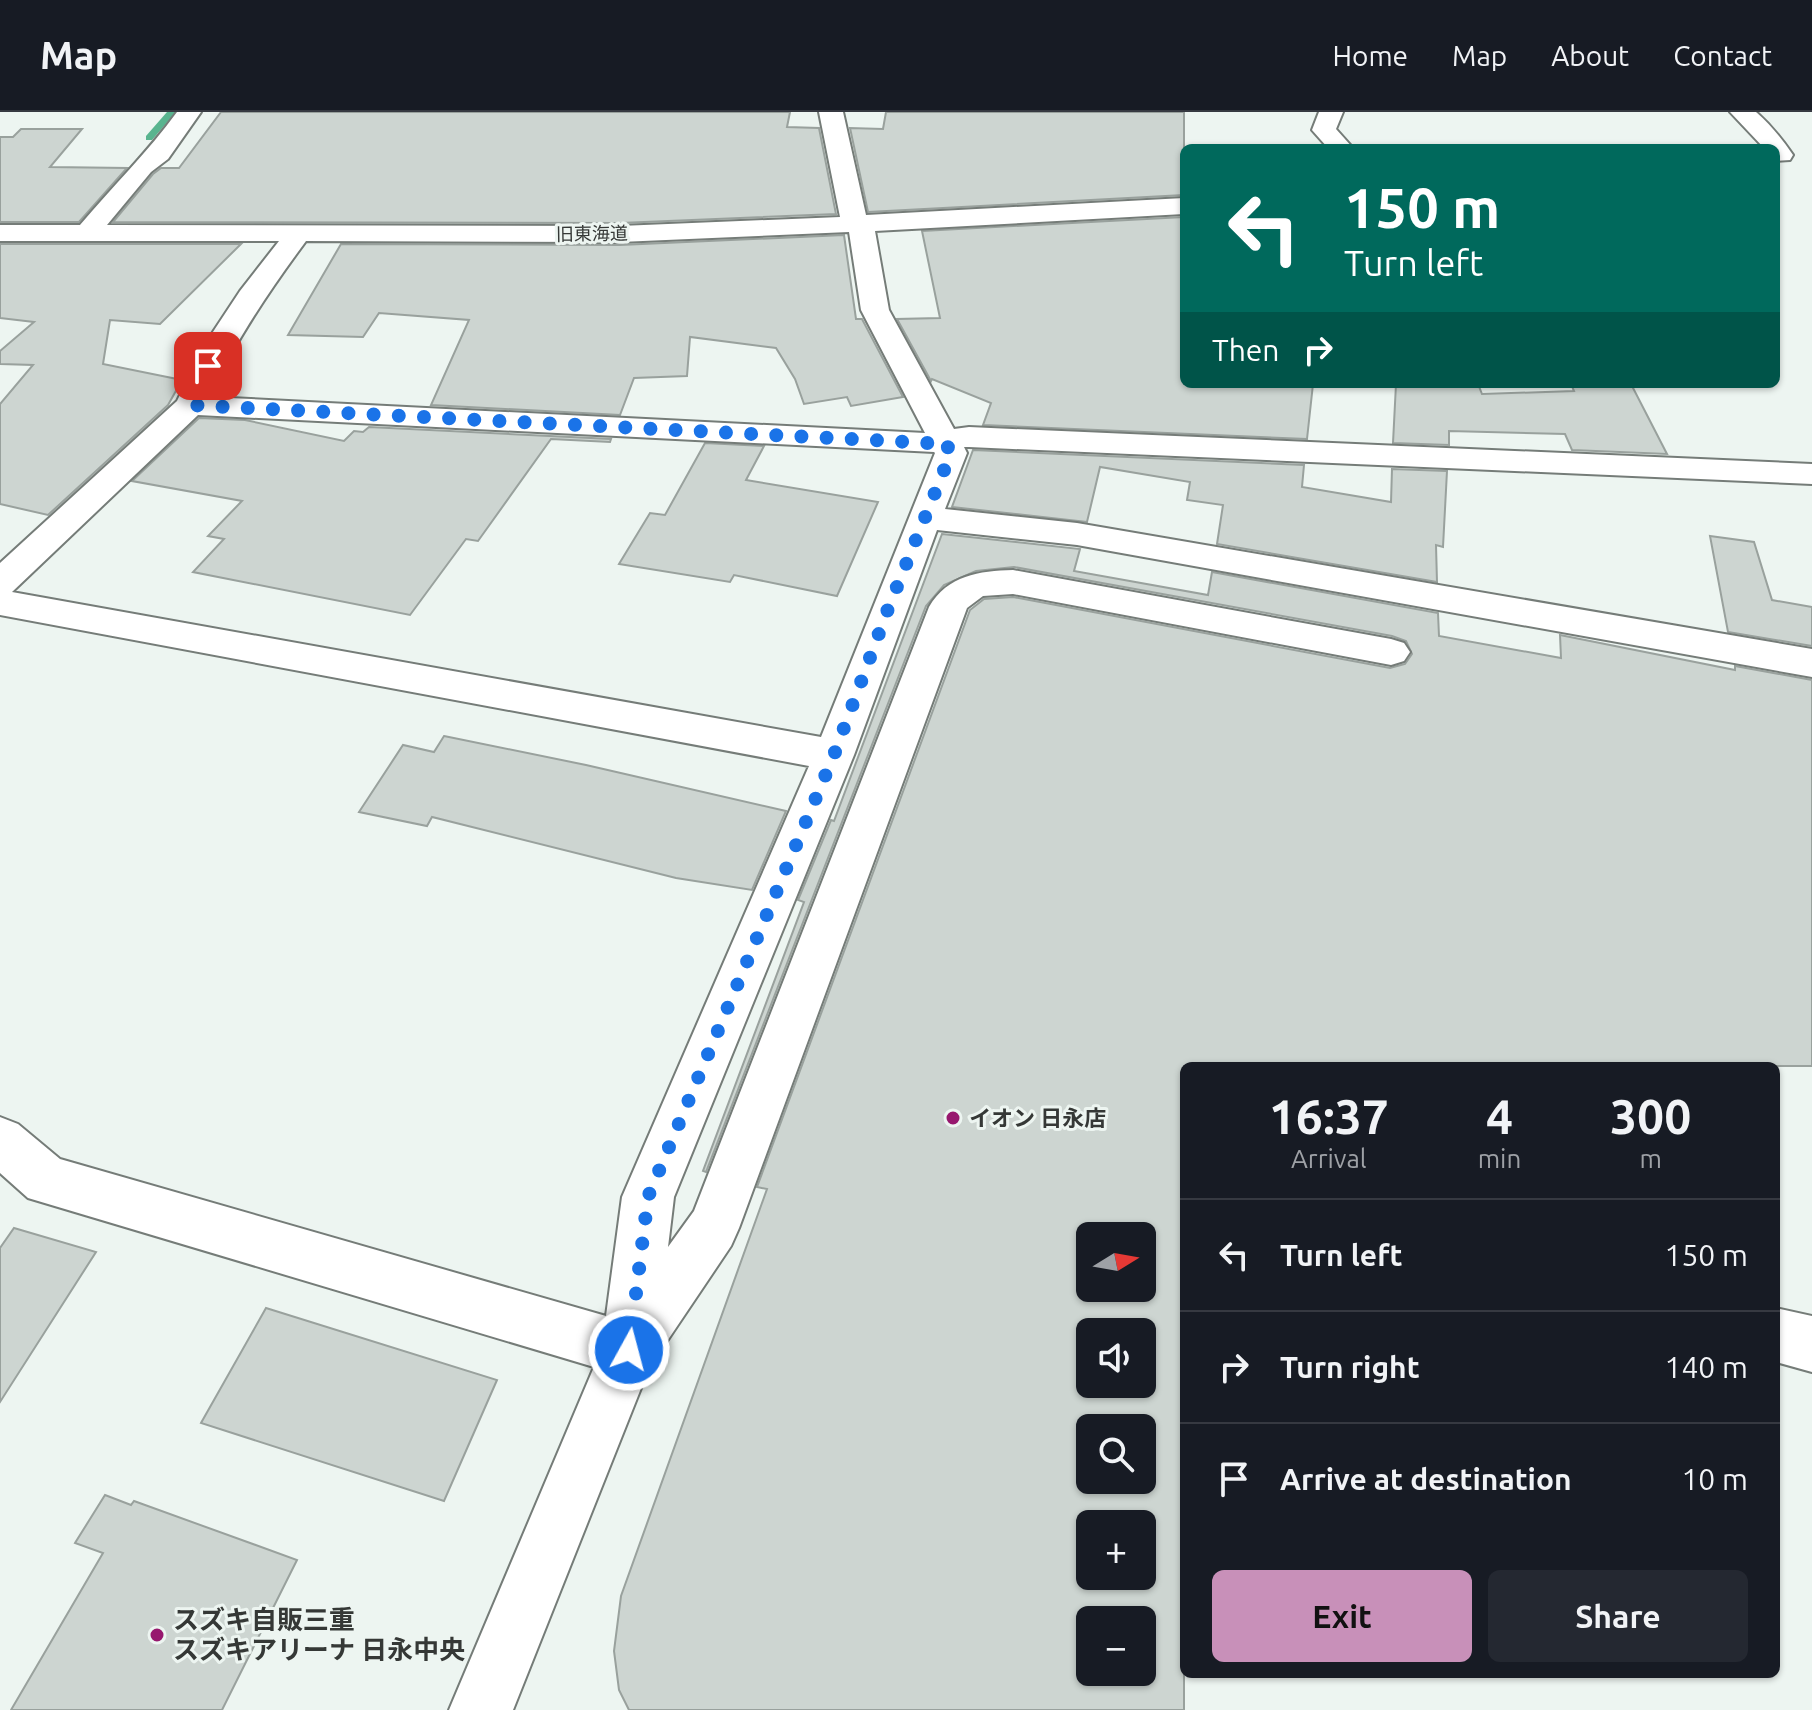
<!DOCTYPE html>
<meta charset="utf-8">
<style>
body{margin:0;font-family:Ubuntu,"Noto Sans JP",sans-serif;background:#242831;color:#f1f3f6;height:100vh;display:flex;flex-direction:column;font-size:30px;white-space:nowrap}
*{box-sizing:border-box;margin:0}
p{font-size:26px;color:#9ea1a6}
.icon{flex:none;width:44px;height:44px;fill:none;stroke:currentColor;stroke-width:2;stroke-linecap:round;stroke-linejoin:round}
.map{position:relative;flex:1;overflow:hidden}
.side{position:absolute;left:1180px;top:950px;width:600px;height:616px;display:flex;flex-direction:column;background:#171b24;border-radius:12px;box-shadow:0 2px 6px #0004}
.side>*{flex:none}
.banner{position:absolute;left:1180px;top:32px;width:600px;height:244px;border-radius:12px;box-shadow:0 2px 6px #0004;background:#00695c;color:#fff;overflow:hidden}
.needle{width:52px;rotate:79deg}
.buttons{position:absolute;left:1076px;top:1110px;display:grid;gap:16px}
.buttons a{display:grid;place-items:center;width:80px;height:80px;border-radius:12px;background:#171b24;box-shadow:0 2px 6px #0004;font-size:40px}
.pin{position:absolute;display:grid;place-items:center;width:68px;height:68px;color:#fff;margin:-34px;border-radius:16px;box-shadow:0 4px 12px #0006}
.me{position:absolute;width:88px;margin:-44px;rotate:7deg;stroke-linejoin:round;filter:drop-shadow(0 0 6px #0008)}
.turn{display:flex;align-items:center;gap:28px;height:168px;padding:0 32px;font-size:36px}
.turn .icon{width:104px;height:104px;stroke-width:2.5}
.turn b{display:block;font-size:56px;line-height:68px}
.then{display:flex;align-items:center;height:76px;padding:0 32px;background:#0003;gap:16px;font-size:30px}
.eta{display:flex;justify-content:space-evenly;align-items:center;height:136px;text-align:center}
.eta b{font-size:48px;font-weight:700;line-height:56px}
.primary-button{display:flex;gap:16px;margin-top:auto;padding:16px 32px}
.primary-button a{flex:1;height:92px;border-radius:12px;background:#c890b9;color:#111;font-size:32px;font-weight:700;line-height:92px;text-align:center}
.primary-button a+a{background:#242831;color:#f1f3f6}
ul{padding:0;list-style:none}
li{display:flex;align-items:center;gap:24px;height:112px;padding:0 32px;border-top:2px solid #363941}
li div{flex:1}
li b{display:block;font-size:30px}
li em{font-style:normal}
header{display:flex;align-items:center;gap:48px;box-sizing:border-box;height:112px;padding:0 40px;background:#171b24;border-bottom:2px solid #363941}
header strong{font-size:38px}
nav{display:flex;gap:44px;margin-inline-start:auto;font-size:28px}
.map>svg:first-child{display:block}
</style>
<header>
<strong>Map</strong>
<nav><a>Home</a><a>Map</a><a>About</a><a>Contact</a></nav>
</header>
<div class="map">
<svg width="1812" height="1598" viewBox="0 0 1812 1598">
<rect width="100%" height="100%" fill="#edf5f1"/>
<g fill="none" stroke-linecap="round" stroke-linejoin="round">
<path fill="#59b48f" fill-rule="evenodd" d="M 167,0 L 176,0 L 152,28 L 146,28 L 146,24 Z"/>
</g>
<g fill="#cdd5d1" stroke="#99a19d" stroke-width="2" fill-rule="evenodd">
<path d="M 221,0 L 790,0 L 787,15 L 819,16 L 836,102 L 620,111 L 113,110 L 153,62 L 161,56 L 179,56 Z"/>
<path d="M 886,0 L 1184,0 L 1184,83 L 868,100 L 850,16 L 883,17 Z"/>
<path d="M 21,17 L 82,17 L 50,55 L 127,56 L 79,110 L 0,110 L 0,25 L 13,25 Z"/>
<path d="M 1184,105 L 1184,272 L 1313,272 L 1307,327 L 983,313 L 991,291 L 932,267 L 931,269 L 897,207 L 940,206 L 922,119 Z"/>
<path d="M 844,123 L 856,207 L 862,207 L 903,285 L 851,294 L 847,285 L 804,292 L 795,267 L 776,236 L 690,225 L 687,264 L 634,266 L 620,303 L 431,293 L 469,208 L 379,201 L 363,225 L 288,223 L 341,132 L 620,133 Z"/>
<path d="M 0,132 L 241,132 L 160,212 L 110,208 L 103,252 L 182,268 L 168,293 L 48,403 L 0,392 L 0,292 L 33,253 L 0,252 L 0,239 L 34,210 L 0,206 Z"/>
<path d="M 1396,272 L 1478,272 L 1482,282 L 1574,279 L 1571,272 L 1631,272 L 1667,342 L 1572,338 L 1565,322 L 1449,319 L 1449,333 L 1393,331 Z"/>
<path d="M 199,306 L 245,308 L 344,329 L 354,319 L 363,320 L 369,315 L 611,327 L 610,330 L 551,327 L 478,429 L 466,427 L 410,503 L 193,460 L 224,427 L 208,424 L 242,389 L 132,369 Z"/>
<path d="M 705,331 L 764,334 L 746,368 L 878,390 L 837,484 L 734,463 L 730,470 L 619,452 L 650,401 L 665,403 Z"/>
<path d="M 973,338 L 1304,353 L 1302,375 L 1391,390 L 1392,357 L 1447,359 L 1443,435 L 1436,433 L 1437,470 L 1217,432 L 1223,393 L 1187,388 L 1190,370 L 1100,355 L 1087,410 L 952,395 Z"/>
<path d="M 942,422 L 1080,437 L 1074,459 L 1208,483 L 1212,460 L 1438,501 L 1439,524 L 1561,546 L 1560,523 L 1735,558 L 1735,554 L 1812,568 L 1812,954 L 1184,954 L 1184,1598 L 629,1598 L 619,1578 L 614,1539 L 621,1484 L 767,1077 L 757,1075 L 970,498 L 984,487 L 1013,485 L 1390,556 L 1405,552 L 1412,542 L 1406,529 L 1392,524 L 1014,455 L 976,459 L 944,473 L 926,494 L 706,1060 L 703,1059 L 804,790 L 798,788 L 831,708 L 834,709 ZM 1090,1124 L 1142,1124 L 1142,1176 L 1090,1176 ZM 1090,1220 L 1142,1220 L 1142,1272 L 1090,1272 ZM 1090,1316 L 1142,1316 L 1142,1368 L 1090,1368 ZM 1090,1412 L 1142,1412 L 1142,1464 L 1090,1464 ZM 1090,1508 L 1142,1508 L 1142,1560 L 1090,1560 Z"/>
<path d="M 1710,424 L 1754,430 L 1772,488 L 1812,495 L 1812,534 L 1728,520 Z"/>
<path d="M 444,624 L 586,653 L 786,699 L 752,778 L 676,766 L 432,705 L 427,714 L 359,700 L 403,633 L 434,640 Z"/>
<path d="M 14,1116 L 96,1140 L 0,1290 L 0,1136 Z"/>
<path d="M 266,1196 L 497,1268 L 444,1389 L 201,1311 Z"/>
<path d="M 105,1383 L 131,1393 L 134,1389 L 297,1448 L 222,1598 L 11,1598 L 103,1441 L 75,1431 Z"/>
</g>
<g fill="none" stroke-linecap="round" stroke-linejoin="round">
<defs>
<g id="minor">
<path d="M 177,0 L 201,0 L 168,47 L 151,60 L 107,113 L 620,114 L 840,105 L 819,0 L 843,0 L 866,103 L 1184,86 L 1184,102 L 875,119 L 889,198 L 954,317 L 969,315 L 1812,352 L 1812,372 L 969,335 L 964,335 L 967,341 L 945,397 L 1077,411 L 1812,537 L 1812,565 L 1077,433 L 937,418 L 854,643 L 674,1085 L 668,1135 L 694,1099 L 929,495 C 948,463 979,459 1013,458 L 1391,527 L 1404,531 L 1410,540 L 1404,549 L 1391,553 L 1013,482 L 983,484 L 967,496 L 739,1116 L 731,1134 L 649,1256 L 513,1598 L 449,1598 L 594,1255 L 28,1086 L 0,1061 L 0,1005 L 18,1012 L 60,1047 L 606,1204 L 622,1085 L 809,654 L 0,503 L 0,451 L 177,289 L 203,235 L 240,179 L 279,129 L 0,129 L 0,113 L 80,113 C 112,75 148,40 177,0 ZM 849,120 L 861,198 L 925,321 L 209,285 C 236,228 269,179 306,129 L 620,130 ZM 198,303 L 934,340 L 935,341 L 821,625 L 12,480 Z"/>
<path d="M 1319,0 L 1343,0 L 1336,17 L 1353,36 L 1328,36 L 1312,18 Z"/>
<path d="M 1730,0 L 1756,0 C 1771,13 1782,27 1793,43 L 1790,48 L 1776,49 L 1776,36 L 1764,36 Z"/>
<path d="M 1776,1196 L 1812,1204 L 1812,1260 L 1776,1250 Z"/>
</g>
</defs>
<use href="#minor" stroke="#757c78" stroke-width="4"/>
<use href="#minor" fill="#fff" fill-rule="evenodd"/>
</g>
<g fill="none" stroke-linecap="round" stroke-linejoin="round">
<path stroke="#1a73e8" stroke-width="14" stroke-dasharray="0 25.2" d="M 208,254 L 190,293 L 928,331 L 944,328 L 951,341 L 888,497 L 834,643 L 648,1085 L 629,1238"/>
</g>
<g fill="#97176e" stroke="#edf5f1" stroke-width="3">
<circle cx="953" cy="1006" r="8"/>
<circle cx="157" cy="1523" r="8"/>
</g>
<g text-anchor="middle" stroke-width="6" stroke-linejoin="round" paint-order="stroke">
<g font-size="18" fill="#353836" stroke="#edf5f1">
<text transform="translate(592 122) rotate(-1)" y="6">旧東海道</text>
</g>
<g font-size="22" font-weight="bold" fill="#353836" stroke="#edf5f1" text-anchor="start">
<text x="969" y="1014">イオン 日永店</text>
</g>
<g font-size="26" font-weight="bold" fill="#353836" stroke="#edf5f1" text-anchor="start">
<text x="173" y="1517">スズキ自販三重<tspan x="173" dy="30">スズキアリーナ 日永中央</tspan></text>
</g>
</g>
</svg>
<div class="buttons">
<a><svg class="needle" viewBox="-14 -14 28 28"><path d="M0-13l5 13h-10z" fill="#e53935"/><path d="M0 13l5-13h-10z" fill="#9ea1a6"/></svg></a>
<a><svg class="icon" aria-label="sound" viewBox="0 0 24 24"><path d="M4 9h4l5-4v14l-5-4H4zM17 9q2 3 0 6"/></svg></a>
<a><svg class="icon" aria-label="search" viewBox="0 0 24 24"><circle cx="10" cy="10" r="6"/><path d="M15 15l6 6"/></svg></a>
<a>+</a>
<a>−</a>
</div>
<div class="pin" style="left:208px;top:254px;background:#d93025"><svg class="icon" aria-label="arrive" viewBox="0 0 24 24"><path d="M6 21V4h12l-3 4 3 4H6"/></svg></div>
<svg class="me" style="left:629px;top:1238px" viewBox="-20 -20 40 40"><circle r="17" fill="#1a73e8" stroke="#fff" stroke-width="3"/><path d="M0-11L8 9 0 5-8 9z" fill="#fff"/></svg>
<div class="banner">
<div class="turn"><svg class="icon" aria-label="left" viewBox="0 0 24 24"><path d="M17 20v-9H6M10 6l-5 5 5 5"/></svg><div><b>150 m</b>Turn left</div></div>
<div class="then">Then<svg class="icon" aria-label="right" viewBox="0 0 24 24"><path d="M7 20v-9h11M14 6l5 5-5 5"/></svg></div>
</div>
<section class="side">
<div class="eta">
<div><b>16:37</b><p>Arrival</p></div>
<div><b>4</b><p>min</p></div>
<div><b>300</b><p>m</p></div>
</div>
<ul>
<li><svg class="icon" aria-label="left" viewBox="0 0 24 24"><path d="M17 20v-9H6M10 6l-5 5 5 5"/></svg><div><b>Turn left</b></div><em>150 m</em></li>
<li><svg class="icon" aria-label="right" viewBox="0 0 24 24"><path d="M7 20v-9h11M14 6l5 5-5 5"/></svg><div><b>Turn right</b></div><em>140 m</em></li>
<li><svg class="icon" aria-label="arrive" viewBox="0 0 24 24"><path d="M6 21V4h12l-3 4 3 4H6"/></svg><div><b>Arrive at destination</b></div><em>10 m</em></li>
</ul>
<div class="primary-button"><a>Exit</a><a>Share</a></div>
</section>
</div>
